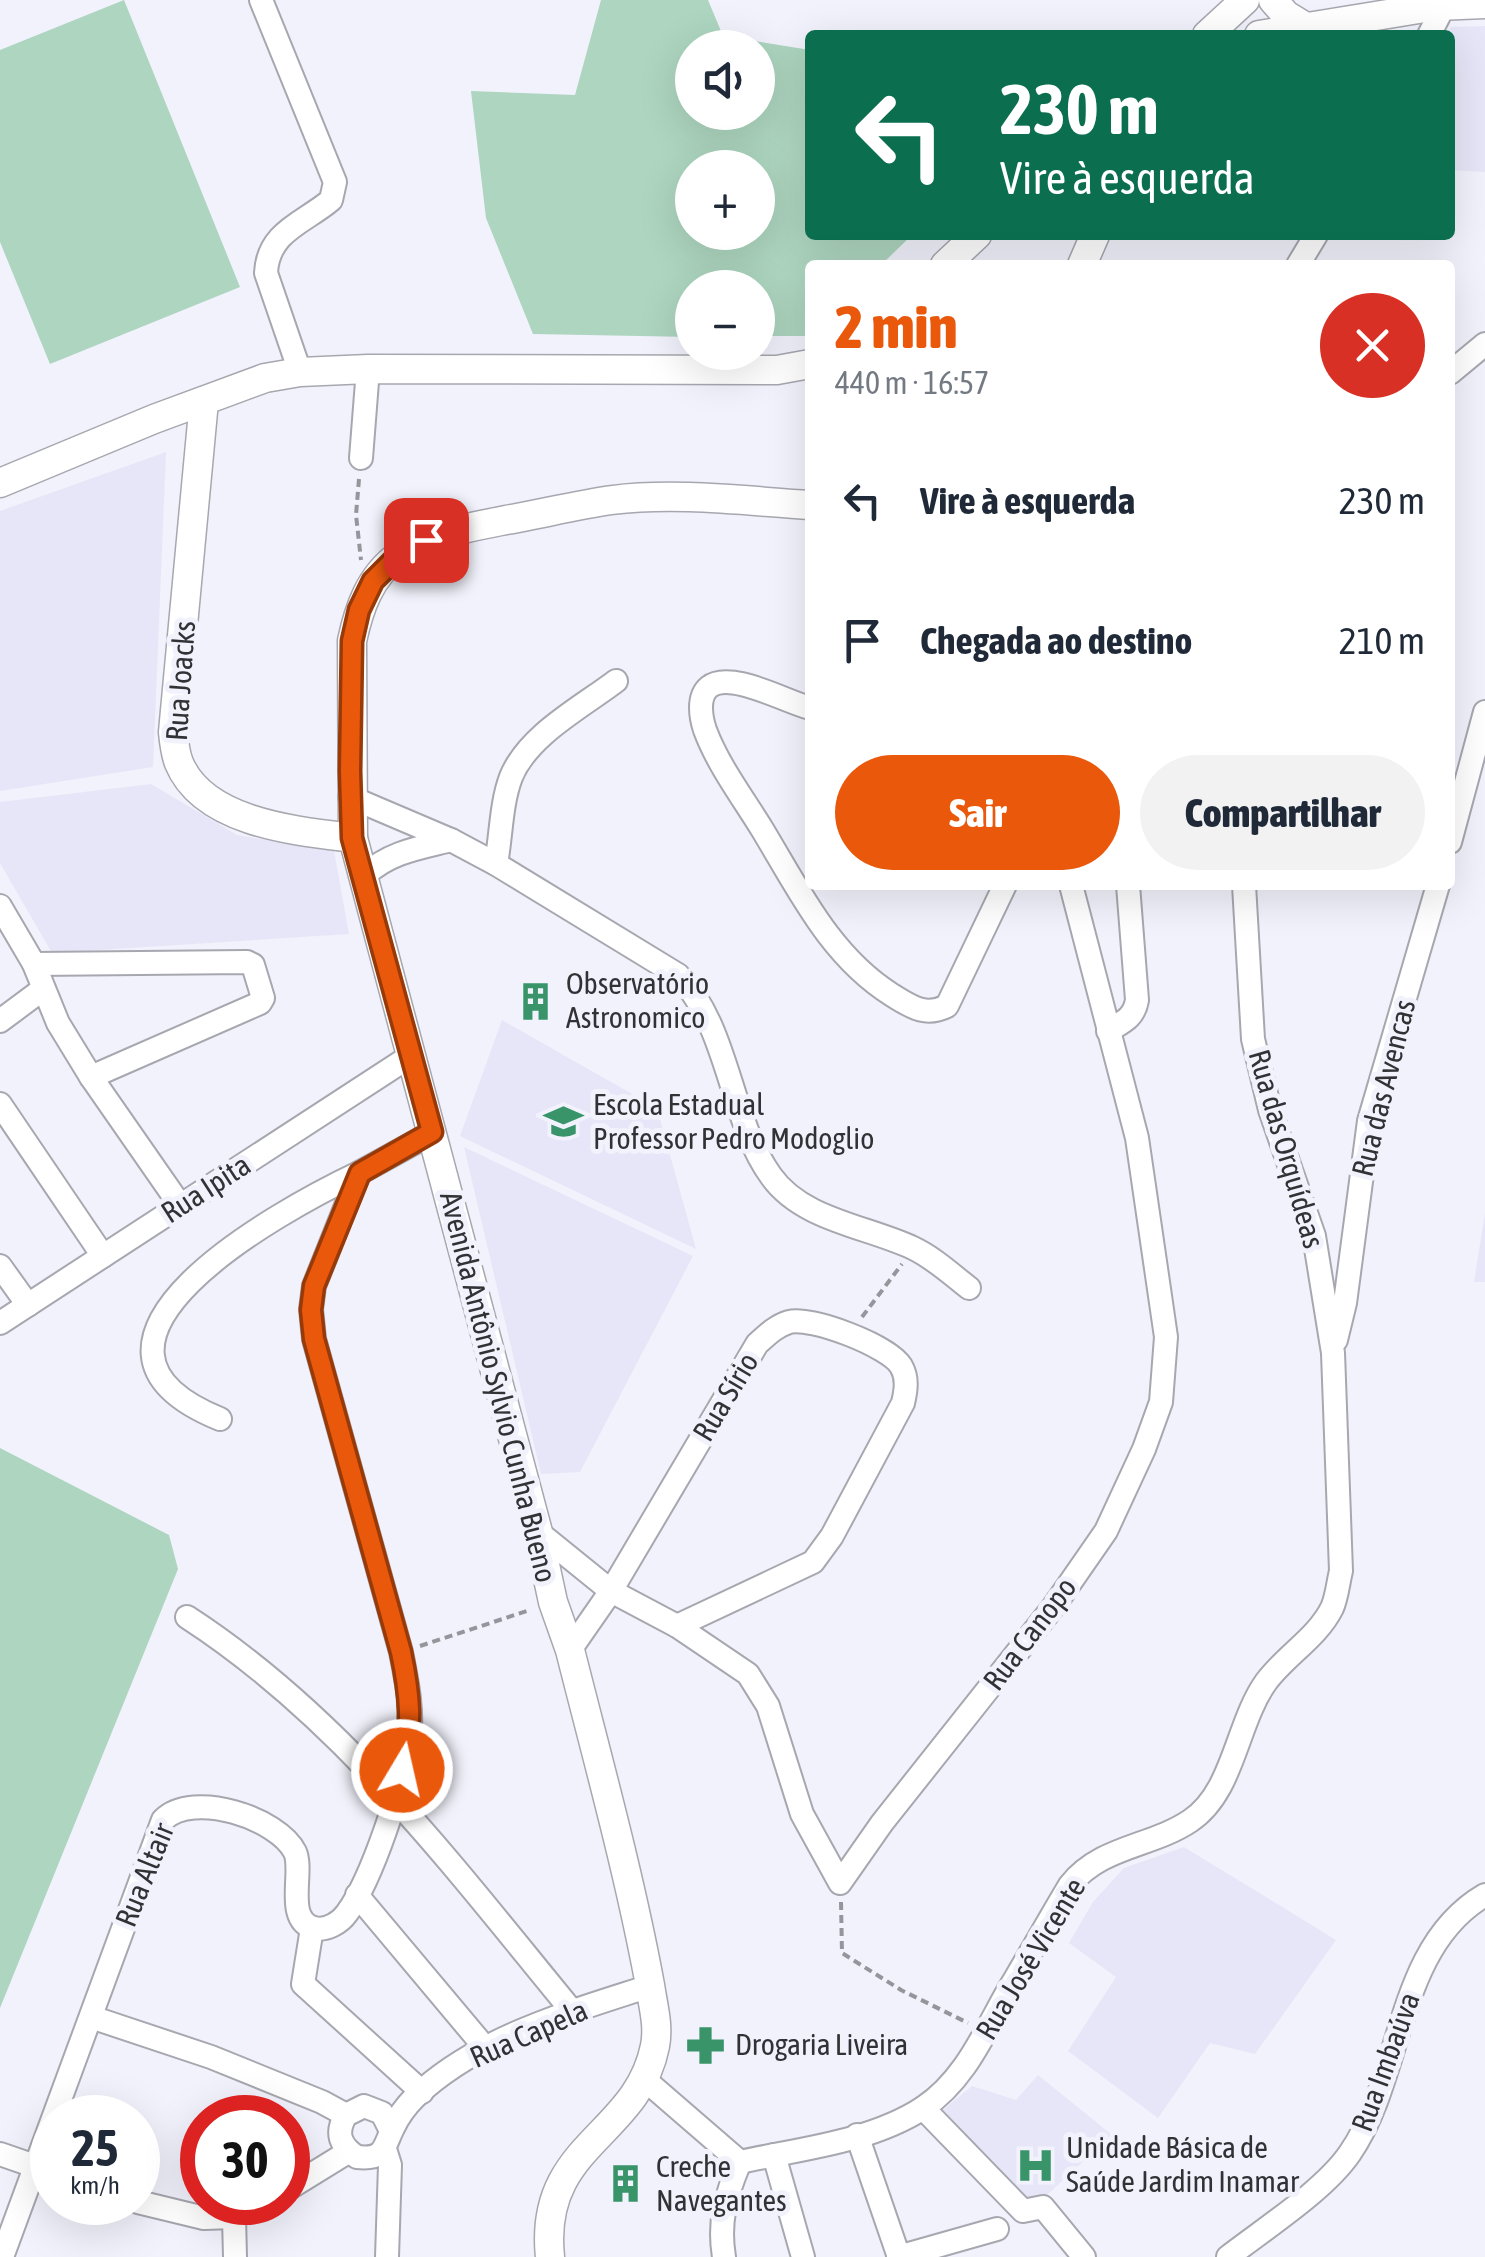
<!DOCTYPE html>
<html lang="pt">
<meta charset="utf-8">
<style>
body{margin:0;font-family:"Asap Condensed",sans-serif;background:#f2f2f3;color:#1f2937;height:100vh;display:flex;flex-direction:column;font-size:38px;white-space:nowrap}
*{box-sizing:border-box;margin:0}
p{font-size:32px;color:#747a83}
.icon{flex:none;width:55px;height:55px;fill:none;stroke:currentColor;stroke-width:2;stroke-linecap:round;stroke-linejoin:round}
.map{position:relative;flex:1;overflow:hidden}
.panel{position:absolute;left:805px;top:260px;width:650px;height:630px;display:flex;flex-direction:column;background:#fff;border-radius:10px;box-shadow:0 10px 40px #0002}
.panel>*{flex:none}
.guide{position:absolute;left:805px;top:30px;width:650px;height:210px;border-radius:10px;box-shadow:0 10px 40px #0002;background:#0b6e4f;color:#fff;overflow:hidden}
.buttons{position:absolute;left:675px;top:30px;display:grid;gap:20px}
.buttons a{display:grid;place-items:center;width:100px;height:100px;border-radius:50%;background:#fff;box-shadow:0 10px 40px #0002;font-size:50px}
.speed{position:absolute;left:30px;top:2095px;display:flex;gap:20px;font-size:50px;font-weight:700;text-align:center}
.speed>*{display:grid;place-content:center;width:130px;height:130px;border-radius:50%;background:#fff;box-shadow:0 10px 40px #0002;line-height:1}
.speed small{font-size:25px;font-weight:400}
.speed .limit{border:15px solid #d22;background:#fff;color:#111}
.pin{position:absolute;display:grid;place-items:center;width:85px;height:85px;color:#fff;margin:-42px;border-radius:20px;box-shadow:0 5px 15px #0006}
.me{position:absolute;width:110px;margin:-55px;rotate:9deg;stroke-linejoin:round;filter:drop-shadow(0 0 8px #0008)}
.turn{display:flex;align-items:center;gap:35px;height:210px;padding:0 30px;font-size:45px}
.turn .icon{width:130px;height:130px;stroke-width:2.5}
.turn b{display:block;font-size:70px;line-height:85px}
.round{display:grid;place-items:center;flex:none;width:105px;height:105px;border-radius:52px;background:#f2f2f3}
.head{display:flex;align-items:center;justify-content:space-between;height:170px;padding:0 30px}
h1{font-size:60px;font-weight:800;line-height:75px;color:#ea580c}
.button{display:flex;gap:20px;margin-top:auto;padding:20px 30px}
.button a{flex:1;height:115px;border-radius:60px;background:#ea580c;color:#fff;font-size:40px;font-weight:800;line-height:115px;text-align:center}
.button a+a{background:#f2f2f3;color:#1f2937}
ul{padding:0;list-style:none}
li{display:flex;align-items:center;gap:30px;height:140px;padding:0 30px}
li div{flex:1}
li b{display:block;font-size:38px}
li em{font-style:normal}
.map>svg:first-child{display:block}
</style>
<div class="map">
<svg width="1485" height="2257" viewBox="0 0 1485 2257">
<rect width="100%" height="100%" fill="#f2f2fc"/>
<g fill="#e6e6f8">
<path d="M 1485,26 L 1485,172 L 1450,170 L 1448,35 L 1451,27 Z"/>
<path d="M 166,452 L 153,767 L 0,791 L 0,511 Z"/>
<path d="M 151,784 L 237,835 L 334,851 L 349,934 L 52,953 L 0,863 L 0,802 Z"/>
<path d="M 502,1020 L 657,1108 L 696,1249 L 460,1136 Z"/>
<path d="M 464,1147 L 693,1256 L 580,1472 L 541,1474 Z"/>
<path d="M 1485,1213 L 1485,1282 L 1474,1282 Z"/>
<path d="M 1184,1847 L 1336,1940 L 1255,2054 L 1210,2043 L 1158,2118 L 1068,2051 L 1116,1977 L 1069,1943 L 1093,1902 L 1124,1868 Z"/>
<path d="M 1038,2075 L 1112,2135 L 1048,2194 L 1024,2200 L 943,2110 L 972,2086 L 1016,2100 Z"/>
</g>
<g fill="#add5bf" fill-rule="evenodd">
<path d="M 124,0 L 240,287 L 50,364 L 0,242 L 0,50 Z"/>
<path d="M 601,0 L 708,0 L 723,36 L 810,50 L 810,235 L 912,235 L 881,265 L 810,265 L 810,333 L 807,336 L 758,336 L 758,288 L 692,288 L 692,337 L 533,334 L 486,218 L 471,91 L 575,95 ZM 692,48 L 758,48 L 758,112 L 692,112 ZM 692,168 L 758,168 L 758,232 L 692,232 Z"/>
<path d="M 0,1448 L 169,1535 L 178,1569 L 0,2008 Z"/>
</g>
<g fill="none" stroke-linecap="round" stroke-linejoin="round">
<defs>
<g id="minor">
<path d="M 261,0 L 335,182 L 331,200 C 304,223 268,231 266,273 L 300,372"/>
<path d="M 1429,35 L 1444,6"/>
<path d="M 1298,265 L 1316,235"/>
<path d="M 1450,373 L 1485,344"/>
<path d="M 361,458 L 368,369"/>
<path d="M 810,708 C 786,702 730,670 709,687 C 697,697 701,718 705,730 C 718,765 743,798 762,829 C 799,890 830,956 892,995 C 912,1007 925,1017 947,1006 L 1005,885"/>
<path d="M 350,797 L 451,840 L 496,864 L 678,975 C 730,1029 729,1118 771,1176 C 802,1220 866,1226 913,1248 C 934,1258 951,1274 969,1288"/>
<path d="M 1450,842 L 1485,712"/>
<path d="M 496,864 C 501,837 501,803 511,777 C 528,735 582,707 616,681"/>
<path d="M 365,875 C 390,852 419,848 451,840"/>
<path d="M 0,906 L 34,964 L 58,1023 L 91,1077 L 180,1205"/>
<path d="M 34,964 L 247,962 L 253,965 L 263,998 L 260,1003 L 91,1077"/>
<path d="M 0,1021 L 43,989"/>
<path d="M 1108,1031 C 1123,1022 1134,1018 1137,1000 L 1128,885"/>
<path d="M 0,1104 L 103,1256"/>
<path d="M 0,1266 L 28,1305"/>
<path d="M 0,1323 L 412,1055"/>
<path d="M 1336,1340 L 1345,1303 L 1369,1121 L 1438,885"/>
<path d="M 220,1419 C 35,1344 281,1210 359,1173"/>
<path d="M 538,1532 L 611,1591 L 677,1626 L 748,1674 L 768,1706 L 802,1814 L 840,1883 L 882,1823 L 1054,1606 L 1106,1531 L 1144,1449 L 1161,1402 L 1166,1337 L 1137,1138 L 1071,885"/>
<path d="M 187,1617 C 343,1718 455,1869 572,2011"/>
<path d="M 570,1650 L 611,1591 L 757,1344 C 767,1335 776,1326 789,1322 C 811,1316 889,1346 901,1366 C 908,1378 906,1390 903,1403 L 832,1536 L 813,1562 L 677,1626"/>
<path d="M 357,1895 L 487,2050"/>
<path d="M 312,1928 L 303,1984 L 422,2092"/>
<path d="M 91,2017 L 211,2057 L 322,2102 L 346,2115"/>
<path d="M 644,2079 L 740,2162 C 726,2195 718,2221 724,2257"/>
<path d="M 923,2108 L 1023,2211 L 1043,2207 L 1084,2257"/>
<path d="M 391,2131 L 382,2113 L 364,2106 L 346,2115 C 335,2133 340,2146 357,2157 C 385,2160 383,2148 393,2128 C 398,2117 407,2105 415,2097 C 478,2037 570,2012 650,1986"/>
<path d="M 857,2135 L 899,2257"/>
<path d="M 385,2149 L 390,2165 L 387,2257"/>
<path d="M 0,2154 L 52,2172"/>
<path d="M 774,2155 L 803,2257"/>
<path d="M 740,2162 C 799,2149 871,2142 923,2108 C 965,2080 984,2033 1008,1991 C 1029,1956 1049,1920 1070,1885 C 1101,1846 1151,1847 1190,1821 C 1234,1792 1236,1724 1266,1682 C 1286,1655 1317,1638 1332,1608 C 1337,1597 1338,1583 1341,1571 L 1333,1353 L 1314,1236 L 1270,1110 L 1253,1039 L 1244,885"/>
<path d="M 288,2189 L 348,2152"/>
<path d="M 138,2202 L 204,2218 L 234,2217 L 261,2202"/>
<path d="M 234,2217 L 235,2257"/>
<path d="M 2,2257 L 163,1820 C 193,1790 278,1818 295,1852 C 304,1872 284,1920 314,1928 C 326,1931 340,1923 347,1913 C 372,1879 403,1785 409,1742 C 413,1711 407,1682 401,1652 L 314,1339 L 311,1309 L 314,1286 L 359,1173 L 432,1133"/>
<path d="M 898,2257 L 997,2229"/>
<path d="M 1228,2257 C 1264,2229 1325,2190 1350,2153 C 1404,2075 1395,1947 1485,1895"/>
</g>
<g id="major">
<path d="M 1273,0 L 1286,15 L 1304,26"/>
<path d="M 1207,35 L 1245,0"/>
<path d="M 1259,35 L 1437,6 L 1485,4"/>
<path d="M 945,265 L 977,235"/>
<path d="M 1082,265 L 1095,235"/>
<path d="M 204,401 L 173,732 C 174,742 175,753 179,763 C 204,823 296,831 353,838"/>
<path d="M 0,483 L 154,419 L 265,378 L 300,372 L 368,369 L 777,370 L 810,364"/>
<path d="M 550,2257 C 538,2144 637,2137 655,2046 C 659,2025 653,2006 650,1985 C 629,1872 598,1761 570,1650 L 553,1602 L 538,1532 L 353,838 L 352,641 C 359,608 370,576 398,556 C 429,534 470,527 506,520 C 541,514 576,505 612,500 C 677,492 745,501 810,505"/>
</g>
</defs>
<use href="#minor" stroke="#a7a7b0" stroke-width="26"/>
<use href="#major" stroke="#a7a7b0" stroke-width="31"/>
<g stroke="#95959c" stroke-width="4" stroke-dasharray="8 5" stroke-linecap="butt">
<path d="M 359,479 L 356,515 L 361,560"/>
<path d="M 862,1317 L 902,1264"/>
<path d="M 420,1646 L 530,1610"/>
<path d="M 841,1902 L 842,1953 L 901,1990 L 968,2023"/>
</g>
<use href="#minor" stroke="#fff" stroke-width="22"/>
<use href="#major" stroke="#fff" stroke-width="28"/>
</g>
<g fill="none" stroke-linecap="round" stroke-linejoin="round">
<defs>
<path id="route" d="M 402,1770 C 413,1726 410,1695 401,1652 L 314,1339 L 311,1310 L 314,1286 L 360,1173 L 432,1132 L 352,838 L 350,771 L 352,641 L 359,610 L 373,581 L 397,557 L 426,540"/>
</defs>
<use href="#route" stroke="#983908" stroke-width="25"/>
<use href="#route" stroke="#ea580c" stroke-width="18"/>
</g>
<defs>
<symbol id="building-bare" viewBox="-9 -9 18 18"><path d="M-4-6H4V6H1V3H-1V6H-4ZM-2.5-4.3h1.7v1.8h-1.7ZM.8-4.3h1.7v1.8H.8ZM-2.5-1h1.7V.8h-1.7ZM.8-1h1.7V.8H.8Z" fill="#39946a" stroke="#f2f2fc" stroke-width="2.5" paint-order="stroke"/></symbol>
<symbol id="school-bare" viewBox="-9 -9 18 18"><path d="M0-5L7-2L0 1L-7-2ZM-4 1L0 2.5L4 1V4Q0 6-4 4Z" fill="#39946a" stroke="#f2f2fc" stroke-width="2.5" paint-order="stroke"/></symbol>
<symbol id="pharmacy-bare" viewBox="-9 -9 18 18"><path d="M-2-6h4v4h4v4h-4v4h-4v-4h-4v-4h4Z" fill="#39946a" stroke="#f2f2fc" stroke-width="2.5" paint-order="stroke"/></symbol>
<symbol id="hospital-bare" viewBox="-9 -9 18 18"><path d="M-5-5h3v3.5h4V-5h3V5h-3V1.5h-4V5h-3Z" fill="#39946a" stroke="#f2f2fc" stroke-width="2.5" paint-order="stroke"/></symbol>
</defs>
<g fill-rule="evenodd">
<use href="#building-bare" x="508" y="974" width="55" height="55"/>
<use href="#school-bare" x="536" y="1094" width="55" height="55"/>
<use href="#pharmacy-bare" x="678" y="2018" width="55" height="55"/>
<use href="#hospital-bare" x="1008" y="2138" width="55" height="55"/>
<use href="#building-bare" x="598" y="2156" width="55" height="55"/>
</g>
<g text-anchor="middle" stroke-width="10" stroke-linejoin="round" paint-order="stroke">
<g font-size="30" fill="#323236" stroke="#f2f2fc">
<text transform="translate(181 681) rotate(-86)" y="10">Rua Joacks</text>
<text transform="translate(1384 1088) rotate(-76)" y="10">Rua das Avencas</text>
<text transform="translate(1286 1149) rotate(74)" y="10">Rua das Orquídeas</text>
<text transform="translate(206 1189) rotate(-33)" y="10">Rua Ipita</text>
<text transform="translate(498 1387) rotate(76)" y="10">Avenida Antônio Sylvio Cunha Bueno</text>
<text transform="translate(726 1397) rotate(-59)" y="10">Rua Sírio</text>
<text transform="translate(1030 1634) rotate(-53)" y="10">Rua Canopo</text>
<text transform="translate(145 1875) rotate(-68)" y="10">Rua Altair</text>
<text transform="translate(1031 1959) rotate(-59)" y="10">Rua José Vicente</text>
<text transform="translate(529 2034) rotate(-24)" y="10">Rua Capela</text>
<text transform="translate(1386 2062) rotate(-70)" y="10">Rua Imbaúva</text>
</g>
<g font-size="30" fill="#323236" stroke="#f2f2fc" text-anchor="start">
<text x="566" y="994">Observatório<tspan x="566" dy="34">Astronomico</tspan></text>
<text x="593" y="1115">Escola Estadual<tspan x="593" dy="34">Professor Pedro Modoglio</tspan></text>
<text x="735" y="2055">Drogaria Liveira</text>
<text x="1066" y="2158">Unidade Básica de<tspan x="1066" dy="34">Saúde Jardim Inamar</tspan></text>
<text x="656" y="2177">Creche<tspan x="656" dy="34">Navegantes</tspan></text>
</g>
</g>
</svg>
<div class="buttons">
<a><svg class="icon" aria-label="sound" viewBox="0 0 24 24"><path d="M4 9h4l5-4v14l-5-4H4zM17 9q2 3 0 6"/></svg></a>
<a>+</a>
<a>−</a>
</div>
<div class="speed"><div>25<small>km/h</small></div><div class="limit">30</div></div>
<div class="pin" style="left:426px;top:540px;background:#d93025"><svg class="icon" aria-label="arrive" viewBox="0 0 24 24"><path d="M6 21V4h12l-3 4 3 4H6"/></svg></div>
<svg class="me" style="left:402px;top:1770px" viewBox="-20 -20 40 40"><circle r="17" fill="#ea580c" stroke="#fff" stroke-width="3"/><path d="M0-11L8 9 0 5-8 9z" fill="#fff"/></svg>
<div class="guide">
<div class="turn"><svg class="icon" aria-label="left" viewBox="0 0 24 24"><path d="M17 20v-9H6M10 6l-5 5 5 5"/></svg><div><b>230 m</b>Vire à esquerda</div></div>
</div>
<section class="panel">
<div class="head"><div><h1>2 min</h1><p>440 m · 16:57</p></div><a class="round" style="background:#d93025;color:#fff"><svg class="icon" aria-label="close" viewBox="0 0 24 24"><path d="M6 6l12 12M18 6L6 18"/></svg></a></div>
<ul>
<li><svg class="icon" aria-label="left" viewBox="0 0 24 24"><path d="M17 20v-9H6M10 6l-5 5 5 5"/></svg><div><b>Vire à esquerda</b></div><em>230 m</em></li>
<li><svg class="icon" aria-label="arrive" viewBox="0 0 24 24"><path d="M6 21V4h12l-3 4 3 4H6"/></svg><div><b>Chegada ao destino</b></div><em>210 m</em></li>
</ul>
<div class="button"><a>Sair</a><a>Compartilhar</a></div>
</section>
</div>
